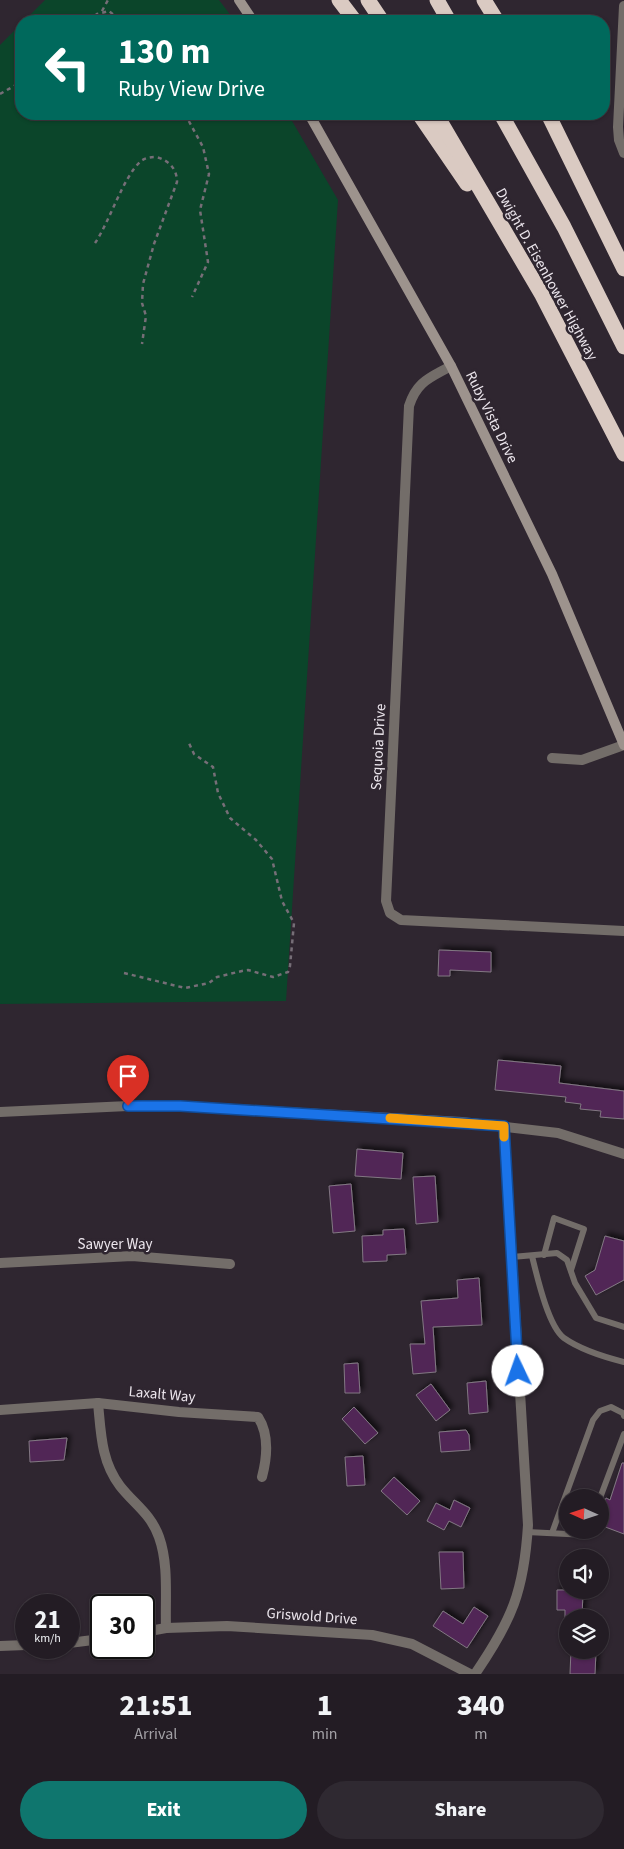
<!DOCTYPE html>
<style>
body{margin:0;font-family:"Source Sans 3",sans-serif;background:#2f2931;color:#f1f3f6;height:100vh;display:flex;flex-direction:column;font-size:19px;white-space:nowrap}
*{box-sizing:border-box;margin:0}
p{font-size:16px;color:#a3a1a6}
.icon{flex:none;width:28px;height:28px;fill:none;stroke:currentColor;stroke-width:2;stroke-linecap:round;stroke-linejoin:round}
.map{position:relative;height:1674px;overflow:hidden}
.side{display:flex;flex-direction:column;background:#231c24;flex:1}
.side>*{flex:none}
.banner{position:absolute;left:15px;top:15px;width:595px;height:105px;border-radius:20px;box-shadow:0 1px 4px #0004,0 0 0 1px #403a41;background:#00695c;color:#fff;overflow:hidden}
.needle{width:32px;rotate:273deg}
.tools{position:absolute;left:559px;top:1489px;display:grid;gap:10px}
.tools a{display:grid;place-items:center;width:50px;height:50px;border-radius:50%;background:#231c24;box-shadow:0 1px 4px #0004,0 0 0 1px #403a41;font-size:25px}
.speed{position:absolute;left:15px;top:1594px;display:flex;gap:10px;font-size:25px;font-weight:700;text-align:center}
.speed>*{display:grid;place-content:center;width:65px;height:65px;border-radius:50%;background:#231c24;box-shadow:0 1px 4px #0004,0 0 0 1px #403a41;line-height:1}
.speed small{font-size:12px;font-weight:400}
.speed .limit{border:2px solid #111;border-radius:8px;background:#fff;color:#111}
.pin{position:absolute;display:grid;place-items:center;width:42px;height:42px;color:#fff;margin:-51px -21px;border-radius:50% 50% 50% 0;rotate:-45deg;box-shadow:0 0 5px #0007}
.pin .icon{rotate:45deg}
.me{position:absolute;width:55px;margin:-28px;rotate:357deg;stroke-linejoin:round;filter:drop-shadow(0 0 4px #0008)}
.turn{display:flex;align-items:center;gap:18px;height:105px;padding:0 20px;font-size:22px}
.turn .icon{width:65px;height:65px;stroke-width:2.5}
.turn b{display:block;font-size:35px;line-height:42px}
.eta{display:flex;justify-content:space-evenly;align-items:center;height:85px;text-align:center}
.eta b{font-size:30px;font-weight:800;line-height:35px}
.cta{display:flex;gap:10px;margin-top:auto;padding:10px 20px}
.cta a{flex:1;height:58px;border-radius:30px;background:#0f766e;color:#fff;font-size:20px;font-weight:800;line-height:58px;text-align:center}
.cta a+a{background:#2f2931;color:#f1f3f6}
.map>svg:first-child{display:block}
</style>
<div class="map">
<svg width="624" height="1674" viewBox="0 0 624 1674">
<defs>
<filter id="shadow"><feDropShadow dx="3.5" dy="-3.5" stdDeviation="2.5" flood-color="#0009"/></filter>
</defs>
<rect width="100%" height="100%" fill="#2f2630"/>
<g fill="#0b452a">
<path d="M 45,0 L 219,0 L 235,21 L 24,21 Z"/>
<path d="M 21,24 L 21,114 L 288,114 L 338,200 L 286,1001 L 0,1004 L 0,45 Z"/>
</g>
<g fill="#512556" stroke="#827883" filter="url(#shadow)">
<path d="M 439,950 L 491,952 L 491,972 L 450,970 L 450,976 L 438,976 Z"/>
<path d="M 498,1060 L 561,1066 L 559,1083 L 624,1091 L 624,1119 L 600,1117 L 601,1111 L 580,1109 L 581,1104 L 565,1102 L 566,1097 L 495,1090 Z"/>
<path d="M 357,1149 L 403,1153 L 401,1179 L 355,1176 Z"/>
<path d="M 435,1176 L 438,1222 L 416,1224 L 413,1177 Z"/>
<path d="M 351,1184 L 355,1231 L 333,1233 L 329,1186 Z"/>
<path d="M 404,1229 L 406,1254 L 387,1255 L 387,1261 L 363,1262 L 362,1236 L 383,1235 L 383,1230 Z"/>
<path d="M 605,1236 L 624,1241 L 624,1280 L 596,1295 L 585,1276 L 595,1270 Z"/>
<path d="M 479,1278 L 482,1325 L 433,1327 L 436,1372 L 413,1374 L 410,1344 L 425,1344 L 421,1301 L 458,1298 L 457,1280 Z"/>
<path d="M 358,1363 L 360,1393 L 345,1393 L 344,1364 Z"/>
<path d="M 486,1381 L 488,1412 L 469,1414 L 467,1383 Z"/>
<path d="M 431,1384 L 450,1410 L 436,1421 L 416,1395 Z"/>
<path d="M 354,1407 L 378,1433 L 365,1444 L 342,1419 Z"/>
<path d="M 466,1430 L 469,1435 L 470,1450 L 441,1452 L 439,1432 Z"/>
<path d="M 67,1438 L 64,1460 L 30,1462 L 29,1441 Z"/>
<path d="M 363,1456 L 365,1485 L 347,1486 L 345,1457 Z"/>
<path d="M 622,1463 L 624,1463 L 624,1534 L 600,1525 L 603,1515 L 600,1514 L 606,1498 L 610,1500 Z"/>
<path d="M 394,1477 L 420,1501 L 407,1515 L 381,1491 Z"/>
<path d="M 454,1500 L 470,1508 L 461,1527 L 449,1521 L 444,1530 L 427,1521 L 436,1503 L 450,1510 Z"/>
<path d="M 439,1552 L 463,1552 L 464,1588 L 441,1589 Z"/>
<path d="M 557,1590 L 583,1590 L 582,1618 L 565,1618 L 565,1610 L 557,1610 Z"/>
<path d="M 474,1607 L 488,1616 L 467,1648 L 433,1626 L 443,1611 L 463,1624 Z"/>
<path d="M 571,1650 L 596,1650 L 595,1674 L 570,1674 Z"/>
</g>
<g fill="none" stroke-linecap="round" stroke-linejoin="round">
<g stroke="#766e77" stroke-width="2.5" stroke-dasharray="4 4" stroke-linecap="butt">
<path d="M 102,11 L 108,0"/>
<path d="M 89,21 L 97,14 L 109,11 L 121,21"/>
<path d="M 0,94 L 21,82"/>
<path d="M 185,114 L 203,147 L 209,174 L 200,210 L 208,262 L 192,297"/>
<path d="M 95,243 C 110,221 123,177 141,161 C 145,158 150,157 156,157 C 168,160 177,168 177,182 L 154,244 L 143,284 L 142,303 L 146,316 L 142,344"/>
<path d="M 124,973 L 185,988 L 209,983 L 217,977 L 242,971 L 248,970 L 273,977 L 288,972 L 290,966 L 294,923 L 282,901 L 272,859 L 256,840 L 230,818 L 218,793 L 213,767 L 194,754 L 188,741"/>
</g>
<g stroke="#736d69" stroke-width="6">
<path d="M 544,1255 L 554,1218 L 584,1229 L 571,1270"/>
<path d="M 532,1256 C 537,1276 548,1326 564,1338 C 581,1350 604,1357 624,1362"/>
<path d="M 512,1257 L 557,1253 L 567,1260 L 575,1283 L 596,1318 L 624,1327"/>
<path d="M 600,1498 L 624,1434"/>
<path d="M 527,1532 L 587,1535 L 588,1530"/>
<path d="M 552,1533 L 593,1420 L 600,1411 L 611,1407 L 623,1413 L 624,1416"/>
</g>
<g stroke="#736d69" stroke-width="10">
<path d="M 624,6 L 618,127 L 619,140 L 624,153"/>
<path d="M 451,366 C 430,378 417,381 409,406 L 386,901 L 390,913 L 401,920 L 624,931"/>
<path d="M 552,758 L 582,760 L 624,745"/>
<path d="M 0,1112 L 128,1106 L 180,1106 L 462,1122 L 558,1133 L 624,1154"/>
<path d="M 0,1263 L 132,1256 L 230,1264"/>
<path d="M 98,1403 C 101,1433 101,1461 120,1486 C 134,1504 151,1514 159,1537 C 169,1565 165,1598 166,1628"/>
<path d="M 0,1410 L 98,1403 L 179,1412 L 258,1417 C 269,1434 267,1458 262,1477"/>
<path d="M 144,1632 L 166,1628 L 227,1626 L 372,1635 L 412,1644 L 470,1674"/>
<path d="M 69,1643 L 101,1639"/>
<path d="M 0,1646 L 26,1645"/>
<path d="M 475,1674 C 512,1620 524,1591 528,1525 L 504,1126"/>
</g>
<g stroke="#9d938d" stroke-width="10">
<path d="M 239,0 L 253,21"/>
<path d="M 309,114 L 451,366 L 552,574 L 624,745"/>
</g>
<g stroke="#dacac2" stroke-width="15">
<path d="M 339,0 L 355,21"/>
<path d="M 368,0 L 382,21"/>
<path d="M 437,0 L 449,21"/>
<path d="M 484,0 L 497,21"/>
<path d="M 419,114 L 467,184"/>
<path d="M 436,114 L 542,295 L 624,454"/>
<path d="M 501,114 L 564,227 L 624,347"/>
<path d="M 548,114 L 624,269"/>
</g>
</g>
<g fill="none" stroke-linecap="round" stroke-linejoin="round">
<defs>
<path id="route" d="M 128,1106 L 180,1106 L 504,1126 L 518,1371"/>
</defs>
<use href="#route" stroke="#114b97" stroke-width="12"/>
<use href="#route" stroke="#1a73e8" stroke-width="9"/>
<path stroke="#f59e0b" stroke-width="9" d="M 390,1118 L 504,1126 L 504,1137"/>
</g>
<g text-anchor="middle" stroke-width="5" stroke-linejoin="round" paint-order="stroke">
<g font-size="15" fill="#ece6ed" stroke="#2f2630">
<text transform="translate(547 274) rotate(61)" y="5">Dwight D. Eisenhower Highway</text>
<text transform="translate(492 417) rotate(64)" y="5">Ruby Vista Drive</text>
<text transform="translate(378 747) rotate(-87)" y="5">Sequoia Drive</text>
<text x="115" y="1249">Sawyer Way</text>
<text transform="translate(162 1394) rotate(5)" y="5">Laxalt Way</text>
<text transform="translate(312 1616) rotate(4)" y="5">Griswold Drive</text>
</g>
</g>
</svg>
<div class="tools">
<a><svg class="needle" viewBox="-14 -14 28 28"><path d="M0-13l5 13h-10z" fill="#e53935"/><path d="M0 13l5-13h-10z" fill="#a3a1a6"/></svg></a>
<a><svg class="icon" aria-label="sound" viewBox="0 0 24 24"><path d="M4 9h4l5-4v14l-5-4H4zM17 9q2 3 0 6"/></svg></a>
<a><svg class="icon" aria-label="layers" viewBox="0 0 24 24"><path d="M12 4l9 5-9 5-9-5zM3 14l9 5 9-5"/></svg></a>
</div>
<div class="speed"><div>21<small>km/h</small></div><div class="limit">30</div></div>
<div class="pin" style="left:128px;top:1106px;background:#d93025"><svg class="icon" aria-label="arrive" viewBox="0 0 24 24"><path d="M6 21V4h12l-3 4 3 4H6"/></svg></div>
<svg class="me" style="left:518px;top:1371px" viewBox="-20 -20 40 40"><circle r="19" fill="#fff"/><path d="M0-13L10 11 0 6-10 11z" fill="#1a73e8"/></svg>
<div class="banner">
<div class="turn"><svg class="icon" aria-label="left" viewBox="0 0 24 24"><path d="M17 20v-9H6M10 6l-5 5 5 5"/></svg><div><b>130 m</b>Ruby View Drive</div></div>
</div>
</div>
<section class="side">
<div class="eta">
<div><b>21:51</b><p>Arrival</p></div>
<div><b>1</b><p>min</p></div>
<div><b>340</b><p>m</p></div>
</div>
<div class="cta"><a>Exit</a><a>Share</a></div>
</section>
